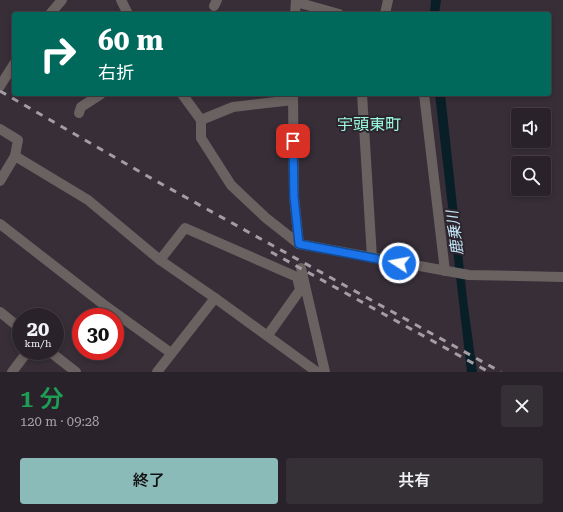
<!DOCTYPE html>
<html lang="ja">
<meta charset="utf-8">
<style>
body{margin:0;font-family:"Roboto Serif","Noto Sans JP",serif;background:#352f36;color:#f1f3f6;height:100vh;display:flex;flex-direction:column;font-size:15px;white-space:nowrap}
*{box-sizing:border-box;margin:0}
p{font-size:13px;color:#a5a4a8}
.icon{flex:none;width:22px;height:22px;fill:none;stroke:currentColor;stroke-width:2;stroke-linecap:round;stroke-linejoin:round}
.map{position:relative;height:372px;overflow:hidden}
.sheet{display:flex;flex-direction:column;background:#29222a;flex:1}
.sheet>*{flex:none}
.hud{position:absolute;left:12px;top:12px;width:539px;height:84px;border-radius:4px;box-shadow:0 2px 6px #0003,0 0 0 1px #453f47;background:#00695c;color:#fff;overflow:hidden}
.controls{position:absolute;left:511px;top:108px;display:grid;gap:8px}
.controls a{display:grid;place-items:center;width:40px;height:40px;border-radius:4px;background:#29222a;box-shadow:0 2px 6px #0003,0 0 0 1px #453f47;font-size:20px}
.speed{position:absolute;left:12px;top:308px;display:flex;gap:8px;font-size:20px;font-weight:700;text-align:center}
.speed>*{display:grid;place-content:center;width:52px;height:52px;border-radius:50%;background:#29222a;box-shadow:0 2px 6px #0003,0 0 0 1px #453f47;line-height:1}
.speed small{font-size:10px;font-weight:400}
.speed .limit{border:6px solid #d22;background:#fff;color:#111}
.pin{position:absolute;display:grid;place-items:center;width:34px;height:34px;color:#fff;margin:-17px;border-radius:8px;box-shadow:0 2px 6px #0006}
.me{position:absolute;width:44px;margin:-22px;rotate:281deg;stroke-linejoin:round;filter:drop-shadow(0 0 3px #0008)}
.turn{display:flex;align-items:center;gap:14px;height:84px;padding:0 20px;font-size:18px}
.turn .icon{width:52px;height:52px;stroke-width:2.5}
.turn b{display:block;font-size:28px;line-height:34px}
.round{display:grid;place-items:center;flex:none;width:42px;height:42px;border-radius:4px;background:#352f36}
.headline{display:flex;align-items:center;justify-content:space-between;height:68px;padding:0 20px}
h1{font-size:24px;font-weight:600;line-height:30px;color:#1e9e55}
.action{display:flex;gap:8px;margin-top:auto;padding:8px 20px}
.action a{flex:1;height:46px;border-radius:4px;background:#8bbbb9;color:#111;font-size:16px;font-weight:600;line-height:46px;text-align:center}
.action a+a{background:#352f36;color:#f1f3f6}
.map>svg:first-child{display:block}
</style>
<div class="map">
<svg width="563" height="372" viewBox="0 0 563 372">
<rect width="100%" height="100%" fill="#372e38"/>
<g fill="#091f27">
<path d="M 431,0 L 441,0 L 439,14 L 430,14 Z"/>
<path d="M 435,94 L 445,94 L 467,299 L 477,372 L 467,372 Z"/>
</g>
<g fill="none" stroke-linecap="round" stroke-linejoin="round">
<g stroke="#696260" stroke-width="10">
<path d="M 121,0 L 128,14"/>
<path d="M 296,2 L 339,14"/>
<path d="M 214,6 L 217,0"/>
<path d="M 50,14 L 62,0"/>
<path d="M 295,14 L 296,0"/>
<path d="M 385,14 L 388,0"/>
<path d="M 0,86 L 14,64"/>
<path d="M 182,94 L 201,120 L 201,138 L 231,185 L 266,218 L 299,244 L 469,275 L 563,277"/>
<path d="M 293,94 L 294,197 L 299,244"/>
<path d="M 362,94 L 372,258"/>
<path d="M 424,94 L 445,271"/>
<path d="M 79,113 L 81,107 L 101,94"/>
<path d="M 201,120 L 233,107 L 293,100"/>
<path d="M 0,129 L 18,140 L 15,156"/>
<path d="M 0,181 L 15,156 L 88,200 L 160,260 L 215,298 L 317,372"/>
<path d="M 0,224 L 103,304 L 171,353"/>
<path d="M 160,260 L 185,228 L 297,277 L 300,290 L 268,335"/>
<path d="M 301,268 L 325,372"/>
<path d="M 0,312 L 21,329"/>
<path d="M 49,351 L 76,372"/>
<path d="M 12,372 L 28,351"/>
<path d="M 157,372 L 215,298"/>
</g>
<g stroke="#a49da4" stroke-width="3" stroke-dasharray="7 7" stroke-linecap="butt">
<path d="M 0,91 L 149,177 L 501,372"/>
<path d="M 271,252 L 489,372"/>
</g>
</g>
<g fill="none" stroke-linecap="round" stroke-linejoin="round">
<defs>
<path id="route" d="M 293,141 L 294,197 L 299,244 L 399,263"/>
</defs>
<use href="#route" stroke="#114b97" stroke-width="10"/>
<use href="#route" stroke="#1a73e8" stroke-width="7"/>
</g>
<g text-anchor="middle" stroke-width="4" stroke-linejoin="round" paint-order="stroke">
<g font-size="15" font-style="italic" fill="#c4e8f8" stroke="#2d242e">
<text transform="translate(455 233) rotate(-97)" y="5">鹿乗川</text>
</g>
<g font-size="16" fill="#9afade" stroke="#2d242e">
<text x="369" y="130">宇頭東町</text>
</g>
</g>
</svg>
<div class="controls">
<a><svg class="icon" aria-label="sound" viewBox="0 0 24 24"><path d="M4 9h4l5-4v14l-5-4H4zM17 9q2 3 0 6"/></svg></a>
<a><svg class="icon" aria-label="search" viewBox="0 0 24 24"><circle cx="10" cy="10" r="6"/><path d="M15 15l6 6"/></svg></a>
</div>
<div class="speed"><div>20<small>km/h</small></div><div class="limit">30</div></div>
<div class="pin" style="left:293px;top:141px;background:#d93025"><svg class="icon" aria-label="arrive" viewBox="0 0 24 24"><path d="M6 21V4h12l-3 4 3 4H6"/></svg></div>
<svg class="me" style="left:399px;top:263px" viewBox="-20 -20 40 40"><circle r="17" fill="#1a73e8" stroke="#fff" stroke-width="3"/><path d="M0-11L8 9 0 5-8 9z" fill="#fff"/></svg>
<div class="hud">
<div class="turn"><svg class="icon" aria-label="right" viewBox="0 0 24 24"><path d="M7 20v-9h11M14 6l5 5-5 5"/></svg><div><b>60 m</b>右折</div></div>
</div>
</div>
<section class="sheet">
<div class="headline"><div><h1>1 分</h1><p>120 m · 09:28</p></div><a class="round"><svg class="icon" aria-label="close" viewBox="0 0 24 24"><path d="M6 6l12 12M18 6L6 18"/></svg></a></div>
<div class="action"><a>終了</a><a>共有</a></div>
</section>
